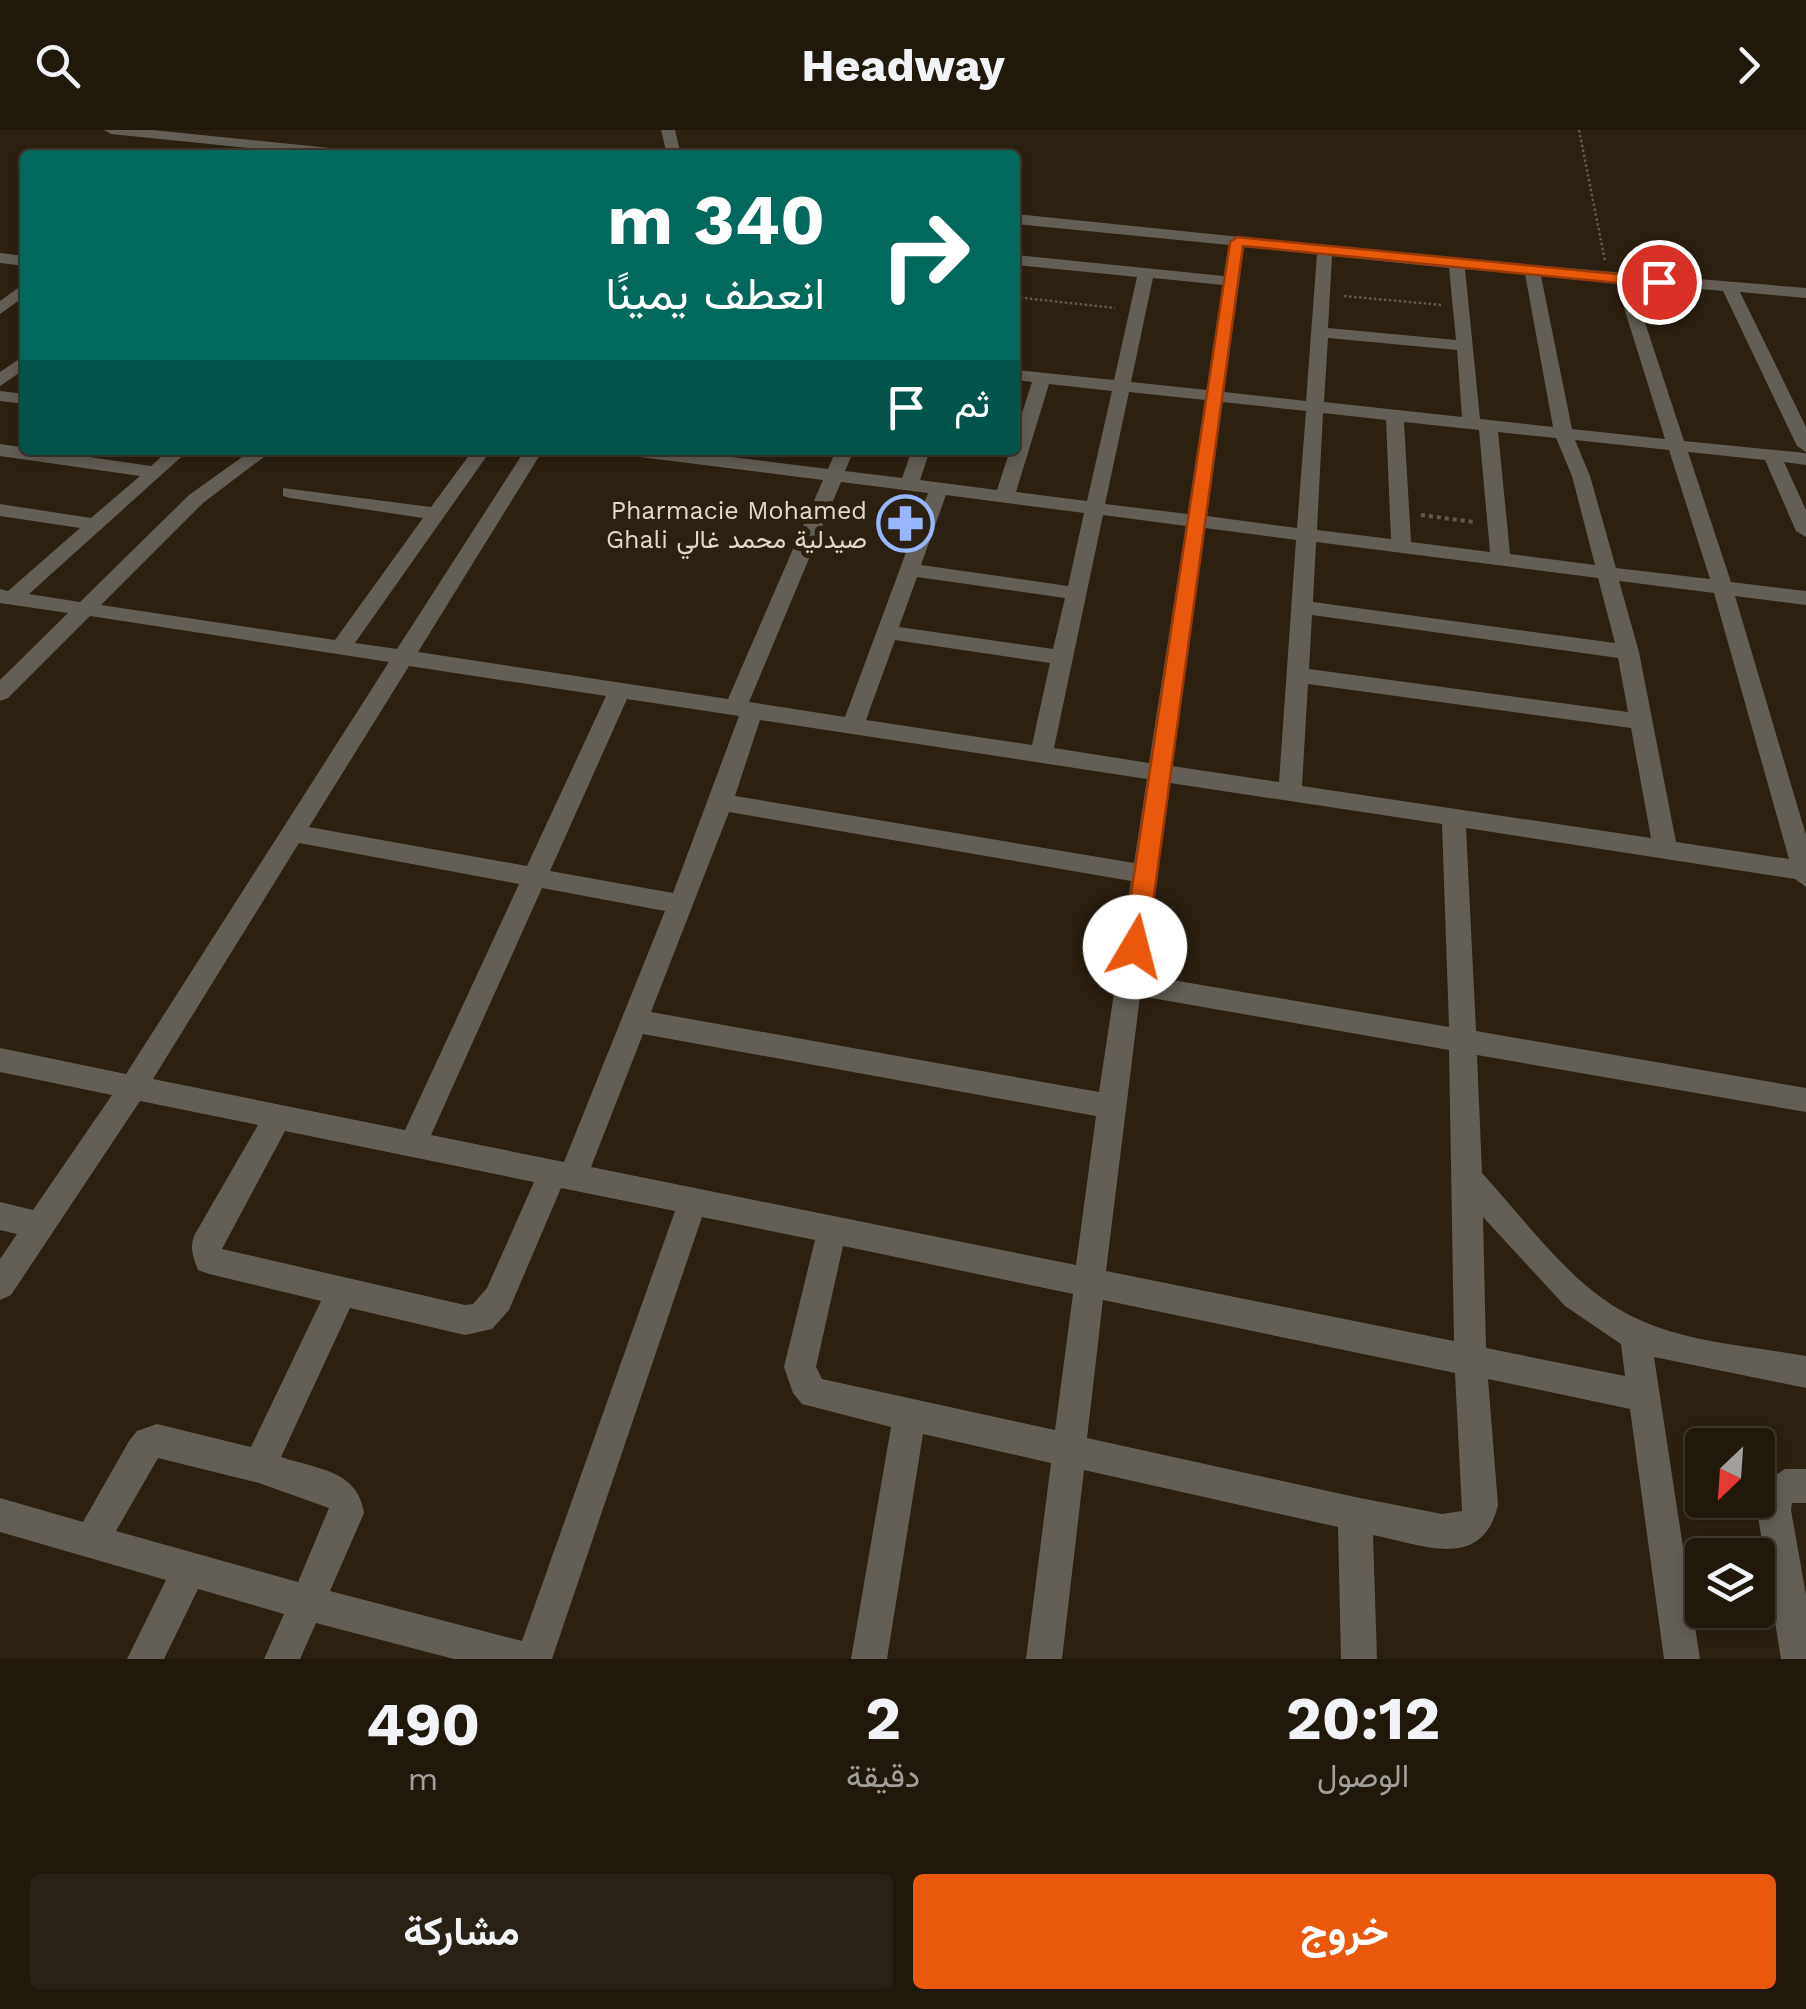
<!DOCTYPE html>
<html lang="ar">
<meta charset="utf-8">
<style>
body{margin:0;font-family:"Work Sans",Vazirmatn,sans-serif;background:#292115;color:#f1f3f6;direction:rtl;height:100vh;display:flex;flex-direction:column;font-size:38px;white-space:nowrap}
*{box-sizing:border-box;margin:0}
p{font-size:32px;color:#a2a09d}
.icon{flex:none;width:55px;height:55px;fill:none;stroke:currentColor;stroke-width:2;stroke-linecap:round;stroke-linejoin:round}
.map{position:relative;height:1529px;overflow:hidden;direction:ltr}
.panel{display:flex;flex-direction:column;background:#21180c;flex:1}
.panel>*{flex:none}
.guide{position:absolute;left:20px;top:20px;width:1000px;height:305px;border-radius:10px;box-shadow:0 5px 15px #0003,0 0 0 2px #3e372d;direction:rtl;background:#00695c;color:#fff;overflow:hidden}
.needle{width:65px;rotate:205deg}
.controls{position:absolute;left:1685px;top:1298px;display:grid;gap:20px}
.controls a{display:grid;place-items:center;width:90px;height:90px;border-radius:10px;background:#21180c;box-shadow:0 5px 15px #0003,0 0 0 2px #3e372d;font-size:50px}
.pin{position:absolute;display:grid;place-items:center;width:85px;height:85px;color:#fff;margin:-42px;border:5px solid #fff;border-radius:50%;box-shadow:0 2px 10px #0007}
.me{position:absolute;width:110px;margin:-55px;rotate:8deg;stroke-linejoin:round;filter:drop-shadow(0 0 8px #0008)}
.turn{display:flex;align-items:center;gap:35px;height:210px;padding:0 30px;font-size:45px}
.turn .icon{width:130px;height:130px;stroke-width:2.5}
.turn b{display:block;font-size:70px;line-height:85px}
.then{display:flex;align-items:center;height:95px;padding:0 30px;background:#0003;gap:20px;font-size:38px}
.eta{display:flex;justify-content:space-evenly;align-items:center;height:170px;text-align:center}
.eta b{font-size:60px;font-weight:700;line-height:70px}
.primary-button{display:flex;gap:20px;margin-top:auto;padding:20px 30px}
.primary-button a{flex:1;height:115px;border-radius:10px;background:#ea580c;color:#fff;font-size:40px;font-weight:700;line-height:115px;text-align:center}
.primary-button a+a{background:#292115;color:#f1f3f6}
header{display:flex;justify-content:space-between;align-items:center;height:130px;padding:0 30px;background:#21180c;font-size:45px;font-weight:700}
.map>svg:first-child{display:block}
</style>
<header><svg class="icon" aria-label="forward" viewBox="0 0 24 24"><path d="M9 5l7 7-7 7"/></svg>Headway<svg class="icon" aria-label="search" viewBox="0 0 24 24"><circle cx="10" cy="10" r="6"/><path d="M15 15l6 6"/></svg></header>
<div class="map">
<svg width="1806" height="1529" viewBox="0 0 1806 1529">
<rect width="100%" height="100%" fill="#2c2010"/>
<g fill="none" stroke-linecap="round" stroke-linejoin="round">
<g stroke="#64594b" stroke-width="2.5" stroke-dasharray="2.5 2.5" stroke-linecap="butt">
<path d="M 1579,0 L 1605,131"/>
<path d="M 1344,166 L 1442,175"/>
<path d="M 1015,167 L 1115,178"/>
</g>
<path stroke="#64594b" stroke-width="4" stroke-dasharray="4 4" stroke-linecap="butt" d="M 1421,385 L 1474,392"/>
<g fill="#635e56" fill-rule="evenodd">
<path d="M 104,0 L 152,0 L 360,21 L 367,25 L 318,25 L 111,4 Z"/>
<path d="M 661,0 L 675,0 L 681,25 L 667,25 Z"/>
<path d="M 1015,84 L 1457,129 L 1806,158 L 1806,168 L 1740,162 L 1806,297 L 1806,322 L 1797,316 L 1723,161 L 1632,153 L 1684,311 L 1806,323 L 1806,335 L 1784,332 L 1806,380 L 1806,407 L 1796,401 L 1765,330 L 1688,322 L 1731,452 L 1806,461 L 1806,475 L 1735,466 L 1806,705 L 1806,757 L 1795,749 L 1466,698 L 1476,901 L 1806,958 L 1806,982 L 1477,925 L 1482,1043 C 1529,1094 1575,1162 1640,1190 C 1691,1213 1751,1216 1806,1226 L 1806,1258 L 1654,1227 L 1700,1529 L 1664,1529 L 1630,1279 L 1488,1249 L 1498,1375 C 1482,1442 1423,1415 1373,1405 L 1377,1529 L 1341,1529 L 1338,1397 L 1084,1340 L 1062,1529 L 1026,1529 L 1051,1333 L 923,1304 L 887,1529 L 851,1529 L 891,1297 L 802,1274 L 793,1263 L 784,1237 L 815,1110 L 702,1087 L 552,1529 L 454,1529 L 316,1493 L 300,1529 L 264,1529 L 284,1484 L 198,1459 L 164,1529 L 127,1529 L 166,1450 L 0,1402 L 0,1368 L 83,1392 L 129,1311 L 137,1301 L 157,1294 L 251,1317 L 321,1171 L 209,1144 L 198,1140 C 193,1127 189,1117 195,1104 L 258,995 L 140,971 L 11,1165 L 0,1170 L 0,1129 L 17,1104 L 0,1100 L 0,1072 L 33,1080 L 112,965 L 0,942 L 0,918 L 126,944 L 389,532 L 90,486 L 8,568 L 0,571 L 0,550 L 68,483 L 0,473 L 0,459 L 8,461 L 80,398 L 0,386 L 0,374 L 91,388 L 140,346 L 0,326 L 0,314 L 151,336 L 169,320 L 189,320 L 29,464 L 80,472 L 189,365 L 252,320 L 273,320 L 203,373 L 101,475 L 335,510 L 423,388 L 290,368 L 283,366 L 283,358 L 431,377 L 473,320 L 491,320 L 355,513 L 397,519 L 525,320 L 543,320 L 418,522 L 728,569 L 823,350 L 632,326 L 623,320 L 676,320 L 828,339 L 836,320 L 854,320 L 845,341 L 902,348 L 912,320 L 930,320 L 920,350 L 997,360 L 1010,320 L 1015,320 L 1015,305 L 1032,252 L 1015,250 L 1015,240 L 1114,250 L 1137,147 L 1015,135 L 1015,125 L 1224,146 L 1229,115 L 1015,94 ZM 1244,117 L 1317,124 L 1306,271 L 1224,262 ZM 1332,126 L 1449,138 L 1456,210 L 1328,198 ZM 1465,139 L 1525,144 L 1553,297 L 1480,289 ZM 1541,146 L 1616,152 L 1665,309 L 1572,299 ZM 1153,148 L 1223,155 L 1207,260 L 1131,252 ZM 1328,208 L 1457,220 L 1462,287 L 1324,272 ZM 1049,254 L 1112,261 L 1087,371 L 1016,362 ZM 1129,262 L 1205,270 L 1188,384 L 1105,374 ZM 1222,272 L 1306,281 L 1297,398 L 1207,386 ZM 1323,283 L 1386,290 L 1391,409 L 1317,400 ZM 1404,292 L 1479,300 L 1490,422 L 1411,412 ZM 1498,302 L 1556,308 L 1572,346 L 1595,435 L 1510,424 ZM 1575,310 L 1669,320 L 1710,449 L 1616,438 L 1590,346 ZM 841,352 L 928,363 L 845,587 L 749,572 ZM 946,365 L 1084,383 L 1068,456 L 921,435 ZM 1103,385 L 1186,396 L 1149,633 L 1054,618 ZM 1205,398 L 1296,410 L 1279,652 L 1172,636 ZM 1316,412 L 1598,448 L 1615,513 L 1313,472 ZM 917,447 L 1065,468 L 1053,519 L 899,497 ZM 1619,451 L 1714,463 L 1789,729 L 1676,712 L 1639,522 ZM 1312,485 L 1618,528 L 1628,582 L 1309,539 ZM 895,510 L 1050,533 L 1032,615 L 866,590 ZM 409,536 L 606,566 L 527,736 L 309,697 ZM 1308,554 L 1631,598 L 1651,708 L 1302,656 ZM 627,569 L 739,586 L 673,763 L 550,741 ZM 760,590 L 1147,649 L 1134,733 L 735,666 ZM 1170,653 L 1442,694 L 1449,897 L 1143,845 ZM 729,682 L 1131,751 L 1099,962 L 651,882 ZM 299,713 L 519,754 L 405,1000 L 153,949 ZM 542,758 L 665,781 L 564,1032 L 431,1005 ZM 1140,866 L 1449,920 L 1454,1211 L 1106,1141 ZM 643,904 L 1096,986 L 1076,1135 L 591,1037 ZM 285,1001 L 534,1052 L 487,1158 L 473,1174 L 465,1175 L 222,1119 ZM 561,1058 L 675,1081 L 522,1511 L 330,1461 L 364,1383 C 358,1340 317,1339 281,1327 L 350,1178 L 465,1205 L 492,1199 L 509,1180 ZM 1483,1087 L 1565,1176 L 1621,1214 L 1625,1246 L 1486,1218 ZM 843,1116 L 1073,1164 L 1055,1300 L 822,1249 L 816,1237 ZM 1103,1170 L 1455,1243 L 1462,1381 L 1442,1384 L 1355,1367 L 1087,1308 ZM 158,1328 L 259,1353 L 329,1378 L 298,1452 L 116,1401 Z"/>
<path d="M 0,123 L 25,126 L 25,136 L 0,133 Z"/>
<path d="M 25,153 L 25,166 L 0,184 L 0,171 Z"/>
<path d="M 25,225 L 25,239 L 0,256 L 0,242 Z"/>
<path d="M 0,261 L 25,264 L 25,274 L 0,271 Z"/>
<path d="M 1785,1339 L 1806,1339 L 1806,1373 L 1792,1373 L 1791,1380 L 1806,1465 L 1806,1529 L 1781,1529 L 1757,1380 L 1764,1353 Z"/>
</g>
</g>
<path fill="#ea580c" stroke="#983908" stroke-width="2.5" d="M 1237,107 L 1659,148 L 1666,152 L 1659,157 L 1243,116 L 1147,817 L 1143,823 L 1127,823 L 1123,817 L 1230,112 Z"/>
<defs>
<symbol id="pharmacy-ring" viewBox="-11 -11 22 22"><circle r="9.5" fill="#2c2010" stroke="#97b6fd" stroke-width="1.5"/><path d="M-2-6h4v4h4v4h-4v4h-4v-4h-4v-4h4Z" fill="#97b6fd"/></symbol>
</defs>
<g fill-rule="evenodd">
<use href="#pharmacy-ring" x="874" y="362" width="63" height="63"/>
</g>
<g text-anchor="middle" stroke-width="10" stroke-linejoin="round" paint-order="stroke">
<g font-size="25" fill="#e1d9cf" stroke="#2c2010" text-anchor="end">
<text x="867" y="389">Pharmacie Mohamed<tspan x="867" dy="29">Ghali صيدلية محمد غالي</tspan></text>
</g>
</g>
</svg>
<div class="controls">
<a><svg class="needle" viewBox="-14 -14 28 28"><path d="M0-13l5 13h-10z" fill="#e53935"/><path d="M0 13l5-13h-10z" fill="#a2a09d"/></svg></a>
<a><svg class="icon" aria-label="layers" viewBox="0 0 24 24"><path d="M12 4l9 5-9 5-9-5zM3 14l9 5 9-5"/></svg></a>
</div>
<div class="pin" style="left:1659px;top:152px;background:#d93025"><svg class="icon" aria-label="arrive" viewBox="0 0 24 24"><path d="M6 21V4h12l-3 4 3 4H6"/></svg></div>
<svg class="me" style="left:1135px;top:817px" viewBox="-20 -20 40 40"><circle r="19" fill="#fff"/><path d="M0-13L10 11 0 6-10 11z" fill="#ea580c"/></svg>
<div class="guide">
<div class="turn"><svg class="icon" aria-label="right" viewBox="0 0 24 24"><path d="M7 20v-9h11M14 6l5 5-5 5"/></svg><div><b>340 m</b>انعطف يمينًا</div></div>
<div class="then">ثم<svg class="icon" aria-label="arrive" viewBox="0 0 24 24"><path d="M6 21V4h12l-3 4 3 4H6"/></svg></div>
</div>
</div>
<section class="panel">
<div class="eta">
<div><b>20:12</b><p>الوصول</p></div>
<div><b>2</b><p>دقيقة</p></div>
<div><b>490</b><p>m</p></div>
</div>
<div class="primary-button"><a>خروج</a><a>مشاركة</a></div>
</section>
